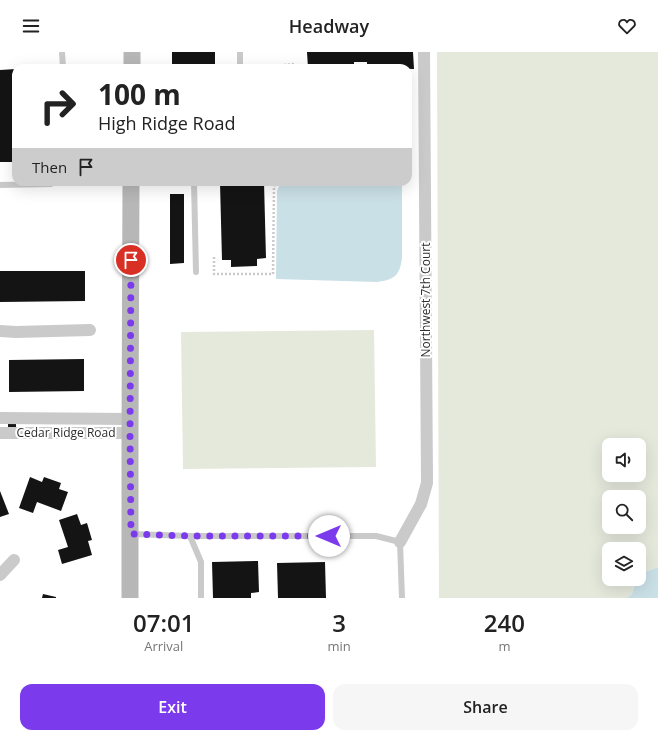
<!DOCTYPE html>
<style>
body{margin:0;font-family:"Open Sans",sans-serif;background:#f6f6f6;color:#222;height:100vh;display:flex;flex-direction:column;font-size:15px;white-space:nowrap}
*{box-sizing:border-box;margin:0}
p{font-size:13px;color:#767676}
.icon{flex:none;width:22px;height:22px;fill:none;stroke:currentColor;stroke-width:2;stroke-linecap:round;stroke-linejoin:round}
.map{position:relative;height:546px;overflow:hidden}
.panel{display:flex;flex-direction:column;background:#fff;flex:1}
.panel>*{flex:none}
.banner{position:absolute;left:12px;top:12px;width:400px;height:122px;border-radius:12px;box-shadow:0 4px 16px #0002;background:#fff;color:#222;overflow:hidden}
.buttons{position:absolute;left:602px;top:386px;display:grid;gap:8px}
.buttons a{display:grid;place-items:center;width:44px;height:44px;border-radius:8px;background:#fff;box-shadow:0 4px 16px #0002;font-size:20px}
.pin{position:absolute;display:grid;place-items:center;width:34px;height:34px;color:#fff;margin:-17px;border:2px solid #fff;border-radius:50%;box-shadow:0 1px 4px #0007}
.me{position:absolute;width:44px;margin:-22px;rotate:270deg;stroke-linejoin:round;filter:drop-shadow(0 0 3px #0008)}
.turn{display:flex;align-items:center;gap:14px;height:84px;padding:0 20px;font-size:18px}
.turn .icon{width:52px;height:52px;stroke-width:2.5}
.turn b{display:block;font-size:28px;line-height:34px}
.then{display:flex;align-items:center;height:38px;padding:0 20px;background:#0003;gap:8px;font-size:15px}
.eta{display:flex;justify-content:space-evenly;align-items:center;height:68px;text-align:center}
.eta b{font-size:24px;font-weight:600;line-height:28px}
.action{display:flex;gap:8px;margin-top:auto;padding:8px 20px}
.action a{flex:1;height:46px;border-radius:12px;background:#7c3aed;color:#fff;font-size:16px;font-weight:600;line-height:46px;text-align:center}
.action a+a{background:#f6f6f6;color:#222}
header{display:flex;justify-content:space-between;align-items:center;height:52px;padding:0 20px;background:#fff;font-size:18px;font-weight:600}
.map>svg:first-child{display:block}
</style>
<header><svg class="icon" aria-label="menu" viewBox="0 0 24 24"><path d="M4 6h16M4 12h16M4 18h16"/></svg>Headway<svg class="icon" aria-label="heart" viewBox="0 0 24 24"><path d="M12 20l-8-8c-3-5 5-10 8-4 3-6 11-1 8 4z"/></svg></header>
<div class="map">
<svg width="658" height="546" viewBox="0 0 658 546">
<rect width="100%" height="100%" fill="#fff"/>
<g fill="#e5e9dc" fill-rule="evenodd">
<path d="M 437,0 L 658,0 L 658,515 L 642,521 L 639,524 L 639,497 L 609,497 L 609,527 L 636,527 L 632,542 L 627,546 L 439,546 ZM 609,393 L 639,393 L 639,423 L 609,423 ZM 609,445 L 639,445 L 639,475 L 609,475 Z"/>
<path d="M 374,278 L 376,415 L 183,417 L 181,280 Z"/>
</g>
<g fill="#cae0e7">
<path d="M 281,130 L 402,130 L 402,206 C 400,223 394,228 377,230 L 276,227 L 277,139 Z"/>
<path d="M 658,515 L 658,546 L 627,546 L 632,542 L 636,528 L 639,527 L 639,524 L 642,521 Z"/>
</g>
<g fill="#141414">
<rect x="172" y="0" width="43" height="16"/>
<path d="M 307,0 L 413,0 L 414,17 L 367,16 L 367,10 L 354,10 L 354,16 L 308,16 Z"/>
<path d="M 16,17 L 16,110 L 0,110 L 0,18 Z"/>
<path d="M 229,130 L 264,130 L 266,206 L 257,207 L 257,214 L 231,215 L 231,208 L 222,208 L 220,131 Z"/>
<path d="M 170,142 L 184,142 L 184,211 L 170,212 Z"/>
<path d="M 0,219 L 85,219 L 85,249 L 0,250 Z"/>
<path d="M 84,307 L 84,339 L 9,340 L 9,308 Z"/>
<rect x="8" y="371" width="8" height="5"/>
<path d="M 30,425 L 42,430 L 44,425 L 61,431 L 59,437 L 68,440 L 61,459 L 37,450 L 33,461 L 19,456 Z"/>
<path d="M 0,439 L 9,462 L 0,465 Z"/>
<path d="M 77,462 L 81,473 L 87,471 L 92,488 L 88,489 L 92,503 L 62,512 L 58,498 L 68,495 L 59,468 Z"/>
<path d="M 258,509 L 259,540 L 251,541 L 251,546 L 213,546 L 212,510 Z"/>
<path d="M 325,510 L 326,546 L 278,546 L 277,511 Z"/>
<path d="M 43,542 L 56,545 L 56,546 L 42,546 Z"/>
</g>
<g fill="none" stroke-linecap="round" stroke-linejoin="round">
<g stroke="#cacaca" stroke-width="2.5" stroke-dasharray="2 2" stroke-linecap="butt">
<path d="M 260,15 L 295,12 L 299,16"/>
<path d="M 214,205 L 214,222 L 273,222 L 274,134 L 278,130"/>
</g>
<g stroke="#cacaca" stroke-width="6">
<path d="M 62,0 L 63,16"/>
<path d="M 240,0 L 240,16"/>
<path d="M 194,130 L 196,220"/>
<path d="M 0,133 L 51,132 L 54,130"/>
<path d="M 131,482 L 190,484 L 376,484 L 400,490 L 402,546"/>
<path d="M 190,484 L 201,510 L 201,546"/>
</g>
<g stroke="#cacaca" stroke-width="12">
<path d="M 0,279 L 16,280 L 90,278"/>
<path d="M 0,366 L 130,367"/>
<path d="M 0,381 L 130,381"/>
<path d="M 400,490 L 421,452 L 427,431 L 424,0"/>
<path d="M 0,523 L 14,508"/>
</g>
<g stroke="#b7b7b7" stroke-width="17">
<path d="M 132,16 L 132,0"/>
<path d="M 130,546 L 130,381 L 131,130"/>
</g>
</g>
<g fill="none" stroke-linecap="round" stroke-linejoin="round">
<path stroke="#7c3aed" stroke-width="7" stroke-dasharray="0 12.6" d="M 131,208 L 130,381 L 131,482 L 190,484 L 329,484"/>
</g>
<g text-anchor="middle" stroke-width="4" stroke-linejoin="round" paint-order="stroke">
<g font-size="12" fill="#2d2d2d" stroke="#fff">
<text transform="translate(426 248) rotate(-90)" y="4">Northwest 7th Court</text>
<text x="66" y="385">Cedar Ridge Road</text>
</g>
</g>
</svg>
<div class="buttons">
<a><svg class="icon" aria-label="sound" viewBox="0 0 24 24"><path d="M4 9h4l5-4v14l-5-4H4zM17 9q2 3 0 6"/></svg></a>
<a><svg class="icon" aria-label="search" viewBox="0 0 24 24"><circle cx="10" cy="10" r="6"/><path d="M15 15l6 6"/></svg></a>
<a><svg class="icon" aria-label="layers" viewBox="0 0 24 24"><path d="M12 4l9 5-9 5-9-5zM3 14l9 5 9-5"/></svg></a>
</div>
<div class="pin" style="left:131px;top:208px;background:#d93025"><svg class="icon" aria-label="arrive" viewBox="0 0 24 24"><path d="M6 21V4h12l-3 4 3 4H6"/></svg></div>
<svg class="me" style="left:329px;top:484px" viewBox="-20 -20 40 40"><circle r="19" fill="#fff"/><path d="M0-13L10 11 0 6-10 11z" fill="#7c3aed"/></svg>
<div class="banner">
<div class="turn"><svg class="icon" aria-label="right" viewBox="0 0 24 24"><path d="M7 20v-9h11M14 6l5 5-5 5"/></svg><div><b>100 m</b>High Ridge Road</div></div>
<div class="then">Then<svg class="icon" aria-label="arrive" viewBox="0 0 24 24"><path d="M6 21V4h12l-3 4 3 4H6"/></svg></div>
</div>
</div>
<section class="panel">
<div class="eta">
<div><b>07:01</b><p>Arrival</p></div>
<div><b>3</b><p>min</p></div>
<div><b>240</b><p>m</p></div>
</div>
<div class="action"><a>Exit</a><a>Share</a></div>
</section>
